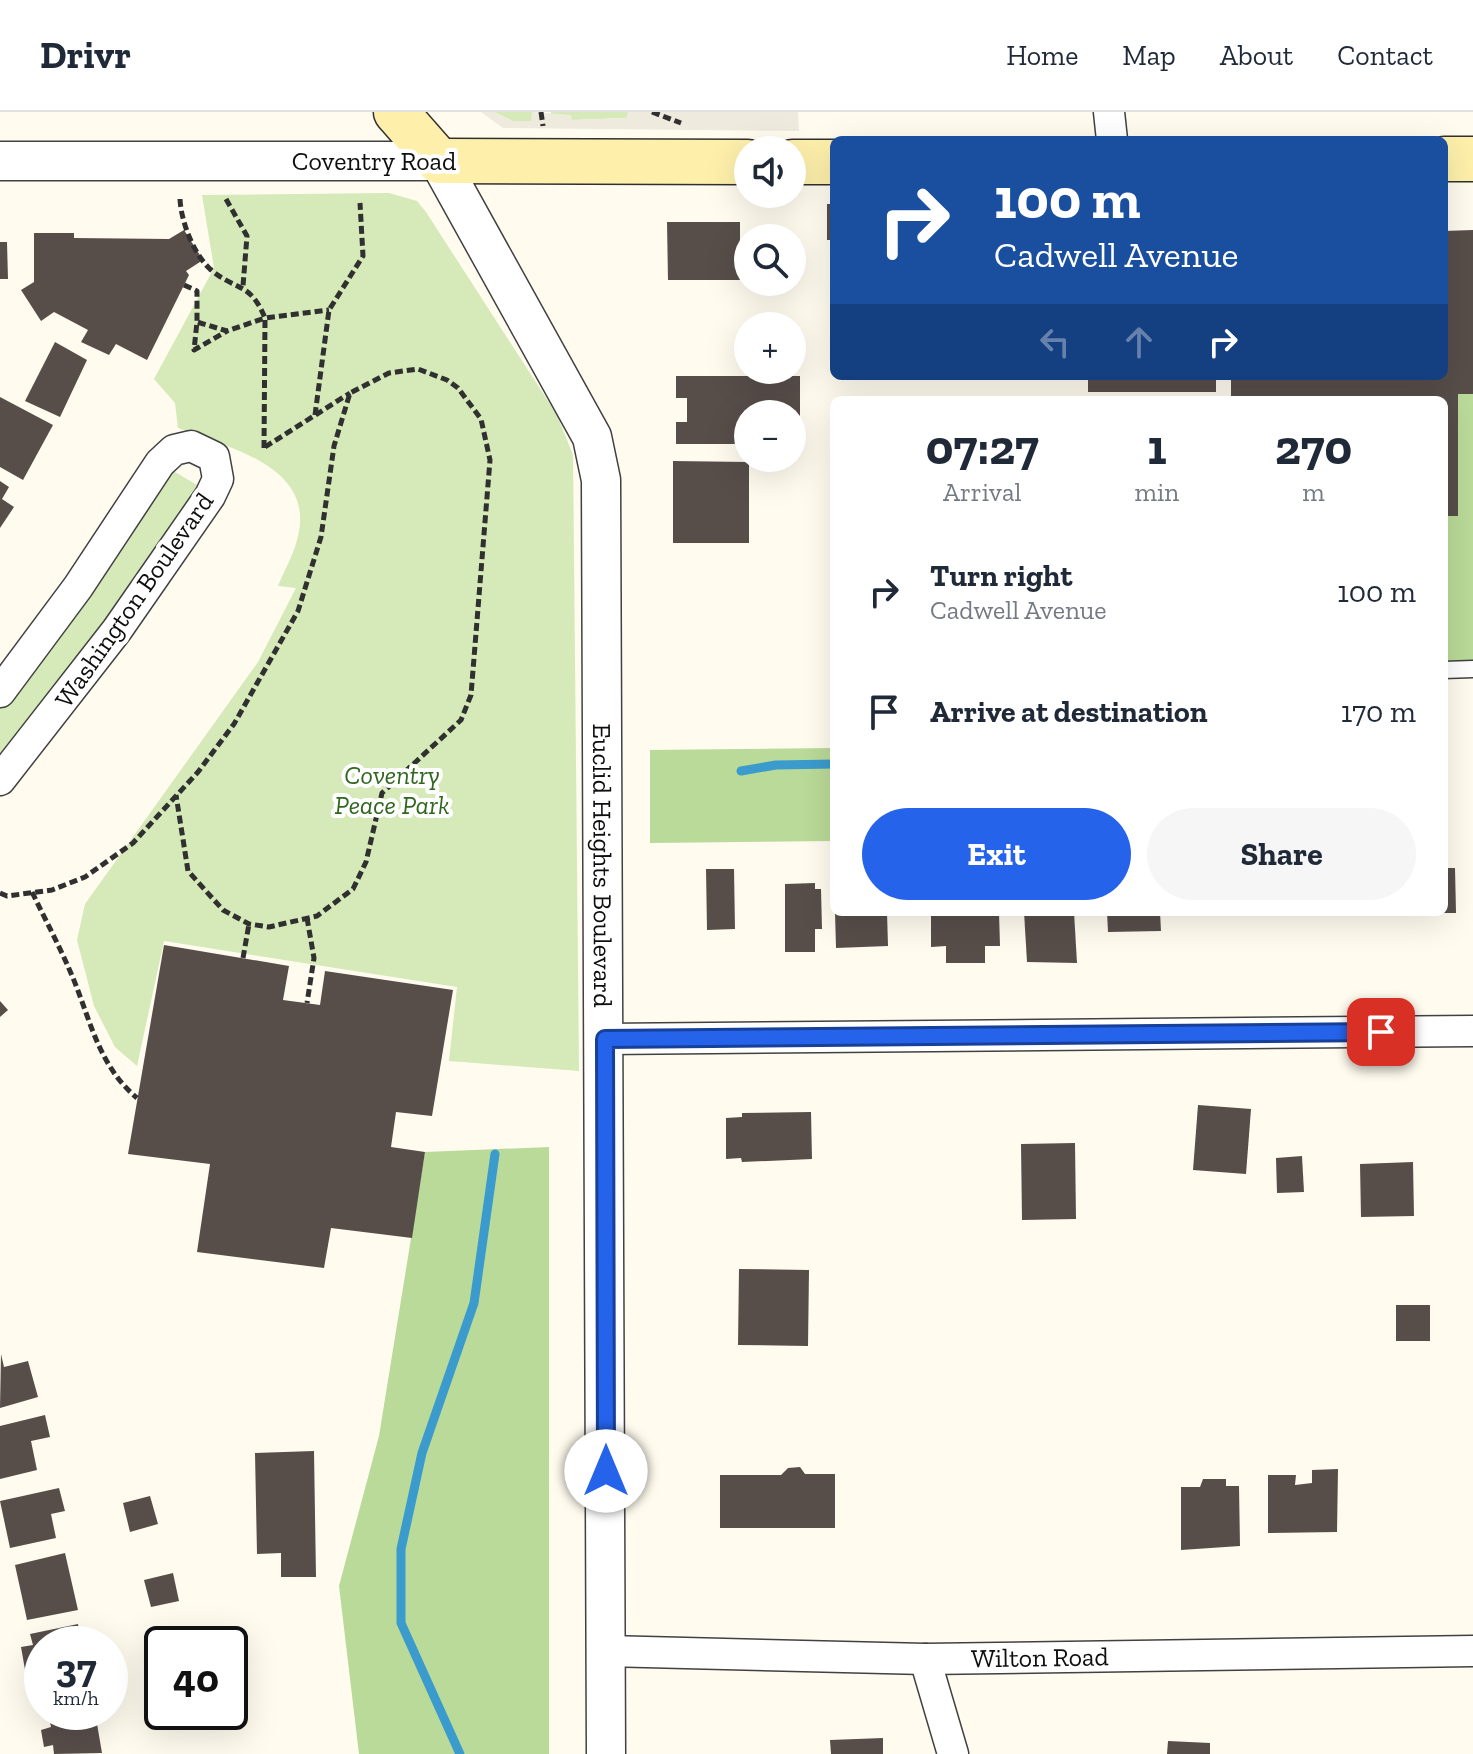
<!DOCTYPE html>
<meta charset="utf-8">
<style>
body{margin:0;font-family:"Zilla Slab",serif;background:#f6f6f7;color:#1f2937;height:100vh;display:flex;flex-direction:column;font-size:30px;white-space:nowrap}
*{box-sizing:border-box;margin:0}
p{font-size:26px;color:#747a83}
.icon{flex:none;width:44px;height:44px;fill:none;stroke:currentColor;stroke-width:2;stroke-linecap:round;stroke-linejoin:round}
.map{position:relative;flex:1;overflow:hidden}
.drawer{position:absolute;left:830px;top:284px;width:618px;height:520px;display:flex;flex-direction:column;background:#fff;border-radius:12px;box-shadow:0 8px 32px #0002}
.drawer>*{flex:none}
.guide{position:absolute;left:830px;top:24px;width:618px;height:244px;border-radius:12px;box-shadow:0 8px 32px #0002;background:#1a4fa0;color:#fff;overflow:hidden}
.fabs{position:absolute;left:734px;top:24px;display:grid;gap:16px}
.fabs a{display:grid;place-items:center;width:72px;height:72px;border-radius:50%;background:#fff;box-shadow:0 8px 32px #0002;font-size:40px}
.speed{position:absolute;left:24px;top:1514px;display:flex;gap:16px;font-size:40px;font-weight:700;text-align:center}
.speed>*{display:grid;place-content:center;width:104px;height:104px;border-radius:50%;background:#fff;box-shadow:0 8px 32px #0002;line-height:1}
.speed small{font-size:20px;font-weight:400}
.speed .limit{border:4px solid #111;border-radius:12px;background:#fff;color:#111}
.pin{position:absolute;display:grid;place-items:center;width:68px;height:68px;color:#fff;margin:-34px;border-radius:16px;box-shadow:0 4px 12px #0006}
.me{position:absolute;width:88px;margin:-44px;rotate:0deg;stroke-linejoin:round;filter:drop-shadow(0 0 6px #0008)}
.turn{display:flex;align-items:center;gap:28px;height:168px;padding:0 32px;font-size:36px}
.turn .icon{width:104px;height:104px;stroke-width:2.5}
.turn b{display:block;font-size:56px;line-height:68px}
.lanes{display:flex;align-items:center;height:76px;padding:0 32px;background:#0003;justify-content:center;gap:40px;direction:ltr}
.lanes .off{opacity:.35}
.eta{display:flex;justify-content:space-evenly;align-items:center;height:136px;text-align:center}
.eta b{font-size:48px;font-weight:700;line-height:56px}
.primary-button{display:flex;gap:16px;margin-top:auto;padding:16px 32px}
.primary-button a{flex:1;height:92px;border-radius:48px;background:#2563eb;color:#fff;font-size:32px;font-weight:700;line-height:92px;text-align:center}
.primary-button a+a{background:#f6f6f7;color:#1f2937}
ul{padding:0;list-style:none}
li{display:flex;align-items:center;gap:24px;height:120px;padding:0 32px}
li div{flex:1}
li b{display:block;font-size:30px}
li em{font-style:normal}
header{display:flex;align-items:center;gap:48px;box-sizing:border-box;height:112px;padding:0 40px;background:#fff;border-bottom:2px solid #e0e1e3}
header strong{font-size:38px}
nav{display:flex;gap:44px;margin-inline-start:auto;font-size:28px}
.map>svg:first-child{display:block}
</style>
<header>
<strong>Drivr</strong>
<nav><a>Home</a><a>Map</a><a>About</a><a>Contact</a></nav>
</header>
<div class="map">
<svg width="1473" height="1642" viewBox="0 0 1473 1642">
<rect width="100%" height="100%" fill="#fffbef"/>
<g fill="#d5e9b9">
<path d="M 494,0 L 532,0 L 532,9 L 513,9 Z"/>
<path d="M 551,0 L 628,0 L 630,3 L 626,6 L 571,8 L 551,3 Z"/>
<path d="M 389,81 L 417,89 L 426,100 L 557,303 L 573,343 L 579,959 L 449,949 L 457,875 L 164,829 L 137,954 L 115,935 L 94,894 L 77,828 L 85,792 L 258,550 L 296,476 L 278,474 C 284,459 293,444 297,428 C 318,355 230,336 178,316 L 175,291 L 154,267 L 214,156 L 202,83 Z"/>
<path d="M 170,357 L 197,373 L 154,445 L 0,648 L 0,592 Z"/>
</g>
<g fill="#b9da98">
<path d="M 1458,282 L 1473,282 L 1473,557 L 1444,558 L 1444,404 L 1458,404 Z"/>
<path d="M 834,636 L 834,729 L 650,731 L 650,638 Z"/>
<path d="M 549,1035 L 549,1642 L 359,1642 L 339,1474 L 379,1324 L 425,1040 Z"/>
</g>
<path fill="#efeade" d="M 481,0 L 494,0 L 513,9 L 531,9 L 532,0 L 571,3 L 572,8 L 626,6 L 628,0 L 798,0 L 799,19 L 503,16 Z"/>
<g fill="none" stroke-linecap="round" stroke-linejoin="round">
<g stroke="#3b9bcd" stroke-width="9">
<path d="M 741,659 L 776,653 L 834,652"/>
<path d="M 460,1642 L 401,1511 L 401,1437 L 422,1341 L 474,1191 L 495,1042"/>
</g>
</g>
<g fill="#574e4a">
<rect x="827" y="92" width="7" height="36"/>
<path d="M 667,110 L 740,110 L 740,168 L 668,168 Z"/>
<path d="M 184,118 L 203,148 L 186,159 L 189,163 L 147,248 L 116,232 L 109,243 L 81,230 L 88,218 L 54,200 L 41,209 L 21,178 L 34,170 L 34,121 L 74,121 L 74,126 L 169,127 Z"/>
<path d="M 1473,118 L 1473,282 L 1458,282 L 1458,404 L 1444,404 L 1444,288 L 1231,288 L 1231,264 L 1444,264 L 1444,119 Z"/>
<path d="M 0,130 L 7,130 L 8,167 L 0,167 Z"/>
<path d="M 55,230 L 87,248 L 60,305 L 25,289 Z"/>
<path d="M 676,264 L 800,264 L 800,332 L 792,332 L 792,302 L 748,302 L 748,332 L 676,332 L 676,310 L 687,310 L 687,286 L 676,286 Z"/>
<rect x="1088" y="264" width="128" height="16"/>
<path d="M 0,285 L 53,313 L 23,368 L 0,355 Z"/>
<path d="M 673,349 L 749,350 L 749,431 L 673,431 Z"/>
<path d="M 0,369 L 9,375 L 2,387 L 14,395 L 0,416 Z"/>
<path d="M 1444,756 L 1455,756 L 1456,801 L 1444,801 Z"/>
<path d="M 706,757 L 734,757 L 735,817 L 707,818 Z"/>
<path d="M 815,771 L 815,777 L 821,777 L 822,817 L 815,817 L 815,840 L 785,840 L 785,772 Z"/>
<path d="M 835,800 L 887,800 L 888,834 L 836,836 Z"/>
<path d="M 931,800 L 999,800 L 1000,834 L 985,834 L 985,851 L 946,851 L 946,834 L 931,835 Z"/>
<path d="M 1024,800 L 1074,800 L 1077,851 L 1027,850 Z"/>
<path d="M 1107,800 L 1160,800 L 1161,819 L 1108,820 Z"/>
<path d="M 164,833 L 289,854 L 283,888 L 320,893 L 325,859 L 453,878 L 432,1004 L 396,1000 L 391,1035 L 425,1040 L 412,1126 L 331,1116 L 324,1156 L 197,1140 L 210,1052 L 128,1042 Z"/>
<path d="M 0,889 L 8,898 L 0,905 Z"/>
<path d="M 1198,993 L 1251,997 L 1246,1062 L 1193,1058 Z"/>
<path d="M 811,1000 L 812,1047 L 742,1050 L 741,1046 L 726,1047 L 726,1006 L 742,1005 L 742,1001 Z"/>
<path d="M 1075,1031 L 1076,1107 L 1022,1108 L 1021,1032 Z"/>
<path d="M 1302,1044 L 1304,1080 L 1277,1081 L 1276,1046 Z"/>
<path d="M 1413,1050 L 1414,1104 L 1361,1105 L 1360,1052 Z"/>
<path d="M 739,1157 L 809,1158 L 808,1234 L 738,1233 Z"/>
<rect x="1396" y="1193" width="34" height="36"/>
<path d="M 1,1242 L 4,1255 L 28,1249 L 38,1285 L 0,1296 Z"/>
<path d="M 45,1303 L 50,1325 L 31,1329 L 37,1358 L 0,1367 L 0,1314 Z"/>
<path d="M 314,1339 L 316,1465 L 281,1465 L 281,1441 L 257,1442 L 255,1341 Z"/>
<path d="M 800,1355 L 805,1362 L 835,1362 L 835,1416 L 720,1416 L 720,1363 L 781,1363 L 788,1356 Z"/>
<path d="M 1338,1357 L 1337,1420 L 1268,1421 L 1268,1363 L 1296,1363 L 1295,1373 L 1312,1371 L 1312,1358 Z"/>
<path d="M 1203,1367 L 1226,1367 L 1226,1374 L 1239,1374 L 1240,1434 L 1181,1438 L 1181,1375 L 1200,1375 Z"/>
<path d="M 59,1376 L 65,1399 L 51,1402 L 56,1426 L 10,1436 L 0,1389 Z"/>
<path d="M 150,1384 L 158,1412 L 130,1420 L 123,1391 Z"/>
<path d="M 65,1441 L 78,1498 L 27,1508 L 15,1453 Z"/>
<path d="M 173,1461 L 179,1489 L 151,1495 L 144,1468 Z"/>
<path d="M 78,1512 L 81,1532 L 42,1532 L 42,1578 L 38,1567 L 27,1569 L 21,1535 L 33,1533 L 30,1522 Z"/>
<path d="M 48,1600 L 95,1600 L 102,1641 L 54,1642 L 53,1633 L 44,1635 L 41,1618 L 51,1615 Z"/>
<path d="M 883,1626 L 883,1642 L 831,1642 L 830,1628 Z"/>
<path d="M 1168,1629 L 1210,1631 L 1210,1642 L 1167,1642 Z"/>
</g>
<g fill="none" stroke-linecap="round" stroke-linejoin="round">
<defs>
<path id="service" d="M 1444,558 L 1473,557"/>
<g id="minor">
<path d="M 1109,0 L 1112,28"/>
<path d="M 0,580 L 78,475 L 160,351 L 174,338 L 191,334 L 214,345 L 218,367 L 210,384 L 117,518 L 0,668"/>
<path d="M 605,927 L 1473,919"/>
<path id="s1" d="M 606,1539 L 925,1547 L 1473,1539"/>
<path d="M 925,1547 L 953,1642"/>
</g>
<g id="tertiary">
<path id="s2" d="M 0,49 L 439,49 L 592,325 L 601,368 L 606,1642"/>
</g>
<g id="secondary">
<path d="M 396,0 L 439,49"/>
<path d="M 1444,47 L 1473,47"/>
<path d="M 439,49 L 748,50"/>
<path d="M 792,50 L 834,50"/>
</g>
</defs>
<use href="#service" stroke="#414141" stroke-width="19"/>
<use href="#minor" stroke="#414141" stroke-width="33"/>
<use href="#tertiary" stroke="#414141" stroke-width="41"/>
<use href="#secondary" stroke="#303030" stroke-width="47"/>
<g stroke="#303030" stroke-width="5" stroke-dasharray="8 4" stroke-linecap="butt">
<path d="M 541,0 L 543,14"/>
<path d="M 652,0 L 681,11"/>
<path d="M 180,87 C 181,109 193,141 210,157 C 235,179 250,169 265,206 L 227,219 L 197,210 L 194,238 L 227,219"/>
<path d="M 226,87 L 247,124 L 243,174"/>
<path d="M 184,173 L 197,179 L 197,210"/>
<path d="M 315,303 L 329,198 L 363,144 L 360,91"/>
<path d="M 265,335 L 350,281"/>
<path d="M 264,336 L 265,206 L 329,198"/>
<path d="M 32,780 C 46,809 61,837 73,866 C 91,910 99,954 137,986"/>
<path d="M 0,781 L 7,784 L 52,778 L 85,765 L 133,731 L 198,660 L 234,612 L 298,499 L 321,425 L 334,334 L 350,281 L 389,261 L 418,257 L 447,268 L 458,276 L 481,307 L 490,348 L 471,583 L 461,608 L 382,681 L 366,750 L 353,777 L 317,804 L 269,815 L 249,812 L 223,798 L 188,759 L 176,683"/>
<path d="M 307,806 L 314,846 L 307,891"/>
<path d="M 243,846 L 249,812"/>
</g>
<use href="#service" stroke="#fff" stroke-width="16"/>
<use href="#minor" stroke="#fff" stroke-width="30"/>
<use href="#tertiary" stroke="#fff" stroke-width="38"/>
<use href="#secondary" stroke="#fef0ab" stroke-width="44"/>
</g>
<g fill="none" stroke-linecap="round" stroke-linejoin="round">
<defs>
<path id="route" d="M 606,1359 L 605,927 L 1381,920"/>
</defs>
<use href="#route" stroke="#184099" stroke-width="20"/>
<use href="#route" stroke="#2563eb" stroke-width="14"/>
</g>
<g text-anchor="middle" stroke-width="8" stroke-linejoin="round" paint-order="stroke">
<g font-size="26" fill="#0e0e0e" stroke="#fff">
<text x="374" y="58">Coventry Road</text>
<text transform="translate(134 488) rotate(-55)" y="9">Washington Boulevard</text>
<text dy="9" stroke="none"><textPath href="#s2" startOffset="1184">Euclid Heights Boulevard</textPath></text>
<text dy="9" stroke="none"><textPath href="#s1" startOffset="434">Wilton Road</textPath></text>
</g>
<g font-size="26" font-style="italic" fill="#31661e" stroke="#fff">
<text x="392" y="672">Coventry<tspan x="392" dy="30">Peace Park</tspan></text>
</g>
</g>
</svg>
<div class="fabs">
<a><svg class="icon" aria-label="sound" viewBox="0 0 24 24"><path d="M4 9h4l5-4v14l-5-4H4zM17 9q2 3 0 6"/></svg></a>
<a><svg class="icon" aria-label="search" viewBox="0 0 24 24"><circle cx="10" cy="10" r="6"/><path d="M15 15l6 6"/></svg></a>
<a>+</a>
<a>−</a>
</div>
<div class="speed"><div>37<small>km/h</small></div><div class="limit">40</div></div>
<div class="pin" style="left:1381px;top:920px;background:#d93025"><svg class="icon" aria-label="arrive" viewBox="0 0 24 24"><path d="M6 21V4h12l-3 4 3 4H6"/></svg></div>
<svg class="me" style="left:606px;top:1359px" viewBox="-20 -20 40 40"><circle r="19" fill="#fff"/><path d="M0-13L10 11 0 6-10 11z" fill="#2563eb"/></svg>
<div class="guide">
<div class="turn"><svg class="icon" aria-label="right" viewBox="0 0 24 24"><path d="M7 20v-9h11M14 6l5 5-5 5"/></svg><div><b>100 m</b>Cadwell Avenue</div></div>
<div class="lanes"><svg class="icon off" aria-label="left" viewBox="0 0 24 24"><path d="M17 20v-9H6M10 6l-5 5 5 5"/></svg><svg class="icon off" aria-label="ahead" viewBox="0 0 24 24"><path d="M12 20V5M6 11l6-6 6 6"/></svg><svg class="icon" aria-label="right" viewBox="0 0 24 24"><path d="M7 20v-9h11M14 6l5 5-5 5"/></svg></div>
</div>
<section class="drawer">
<div class="eta">
<div><b>07:27</b><p>Arrival</p></div>
<div><b>1</b><p>min</p></div>
<div><b>270</b><p>m</p></div>
</div>
<ul>
<li><svg class="icon" aria-label="right" viewBox="0 0 24 24"><path d="M7 20v-9h11M14 6l5 5-5 5"/></svg><div><b>Turn right</b><p>Cadwell Avenue</p></div><em>100 m</em></li>
<li><svg class="icon" aria-label="arrive" viewBox="0 0 24 24"><path d="M6 21V4h12l-3 4 3 4H6"/></svg><div><b>Arrive at destination</b></div><em>170 m</em></li>
</ul>
<div class="primary-button"><a>Exit</a><a>Share</a></div>
</section>
</div>
